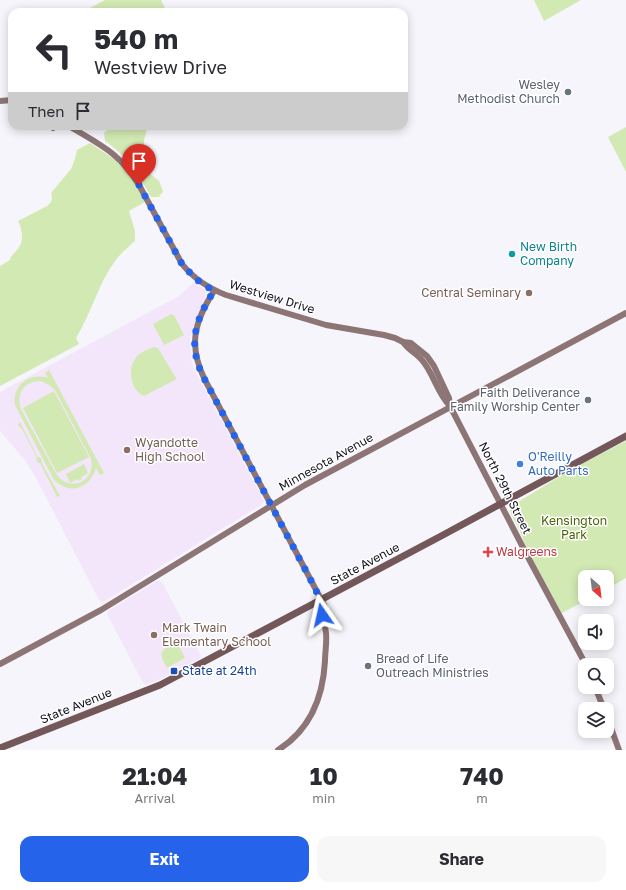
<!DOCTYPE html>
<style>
body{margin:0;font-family:"Golos Text",sans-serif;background:#f7f7f7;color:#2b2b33;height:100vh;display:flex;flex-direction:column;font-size:15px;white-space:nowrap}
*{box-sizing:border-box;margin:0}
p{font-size:13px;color:#7c7c81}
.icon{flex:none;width:22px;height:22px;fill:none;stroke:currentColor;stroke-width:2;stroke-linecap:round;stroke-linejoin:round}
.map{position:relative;height:750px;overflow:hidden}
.panel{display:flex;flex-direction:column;background:#fff;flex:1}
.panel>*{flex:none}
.guide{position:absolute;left:8px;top:8px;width:400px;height:122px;border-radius:12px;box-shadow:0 2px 10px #0003;background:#fff;color:#2b2b33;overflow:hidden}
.needle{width:26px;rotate:152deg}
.controls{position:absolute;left:578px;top:570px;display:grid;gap:8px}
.controls a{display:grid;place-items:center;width:36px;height:36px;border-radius:8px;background:#fff;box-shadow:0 2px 10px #0003;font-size:20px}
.pin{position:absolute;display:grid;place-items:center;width:34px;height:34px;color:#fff;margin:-41px -17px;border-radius:50% 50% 50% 0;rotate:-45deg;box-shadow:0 0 4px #0007}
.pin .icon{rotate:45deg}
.me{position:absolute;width:44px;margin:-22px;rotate:349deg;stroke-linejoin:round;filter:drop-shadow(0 0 3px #0008)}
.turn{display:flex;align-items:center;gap:14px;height:84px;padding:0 20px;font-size:18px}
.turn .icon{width:52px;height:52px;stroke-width:2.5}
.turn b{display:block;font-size:28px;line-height:34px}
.then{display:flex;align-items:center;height:38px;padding:0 20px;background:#0003;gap:8px;font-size:15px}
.eta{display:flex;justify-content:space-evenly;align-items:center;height:68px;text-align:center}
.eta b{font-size:24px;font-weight:700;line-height:28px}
.action{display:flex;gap:8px;margin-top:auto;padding:8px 20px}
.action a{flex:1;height:46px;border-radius:12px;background:#2563eb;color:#fff;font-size:16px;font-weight:700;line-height:46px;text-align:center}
.action a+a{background:#f7f7f7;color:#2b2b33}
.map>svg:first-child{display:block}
</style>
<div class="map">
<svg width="626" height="750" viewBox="0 0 626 750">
<rect width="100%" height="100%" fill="#f6f5fb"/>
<g fill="#f3e6fb">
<path d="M 194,282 L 205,290 L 206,293 L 206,296 L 193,327 L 190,338 L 191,358 L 194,369 L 264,501 L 261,505 L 103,602 L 99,600 L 35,476 L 24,459 L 0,431 L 0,392 L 179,296 Z"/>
<path d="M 157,581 L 158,581 L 162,582 L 201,656 L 199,659 L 163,678 L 146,685 L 143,683 L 107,614 L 108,611 Z"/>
</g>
<g fill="#d3e9b3" fill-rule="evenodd">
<path d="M 105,0 L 161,0 L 167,12 L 82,12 Z"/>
<path d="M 534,0 L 581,0 L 544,21 Z"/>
<path d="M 111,126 L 148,126 L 144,140 L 144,161 L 147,171 L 159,181 L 163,191 L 159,197 L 151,197 C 139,175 126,155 105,141 L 104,133 Z"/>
<path d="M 626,127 L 626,172 L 608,137 Z"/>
<path d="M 90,143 L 117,161 L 132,179 L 145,202 L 129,211 L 135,231 L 135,241 C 128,247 121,253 115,261 C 98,284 91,314 76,338 L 79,344 L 0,386 L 0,266 L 10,260 C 11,254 16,253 19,247 C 24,241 22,228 18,221 L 47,206 C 52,202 53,199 51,193 L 71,169 L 75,159 L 77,150 Z"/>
<path d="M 171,314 L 174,315 L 184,335 L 164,345 L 153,324 Z"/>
<path d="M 154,347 L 158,348 L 176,378 L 175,380 L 144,396 C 131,390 127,371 135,359 C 139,352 147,350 154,347 Z"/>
<path d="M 49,370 L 104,473 L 100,475 L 96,468 C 90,488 71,496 54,480 L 15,405 C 12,386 29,372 48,378 L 45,373 ZM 41,381 L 49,385 L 55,390 L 91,459 C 96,481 71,493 57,475 L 21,409 C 16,393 24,381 41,381 Z"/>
<path d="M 54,391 L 89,457 L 57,473 L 23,408 Z"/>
<path d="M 20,422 L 38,458 L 40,457 L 42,461 L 41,462 L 60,496 L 57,497 L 40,463 L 38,463 L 36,459 L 37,458 L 22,429 L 18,425 Z"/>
<path d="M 626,441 L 626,578 L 607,589 L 607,577 L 585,577 L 585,599 L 588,599 L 562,613 L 561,612 L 527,549 L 520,531 L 510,512 L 510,507 L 570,470 Z"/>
<path d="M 84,464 L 88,473 L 81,477 L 82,479 L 79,481 L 78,479 L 70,483 L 66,474 Z"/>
<path d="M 175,638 L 185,658 L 167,668 C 159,653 159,652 173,643 L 173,639 Z"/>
</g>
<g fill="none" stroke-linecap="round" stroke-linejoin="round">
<g stroke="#8d7576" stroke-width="6">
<path d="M 0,101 L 12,100"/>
<path d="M 52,126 L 53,128"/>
<path d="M 69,126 C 100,145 119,152 139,185 L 182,264 C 194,279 208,288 226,295 L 326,325 L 384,335 L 395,338 L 403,342 L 411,343 L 427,356 L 434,366 L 449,398 L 450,406"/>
<path d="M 214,291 C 194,322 188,346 205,380 L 324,605 L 326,614 L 325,622"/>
<path d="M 403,342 C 408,350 416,353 422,360 C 434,374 437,393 450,406 L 530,561 L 586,665"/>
<path d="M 0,664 L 101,610 L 305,485 L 626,313"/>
<path d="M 595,687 L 604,709"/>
<path d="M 607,717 L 619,750"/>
<path d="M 278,750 C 310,730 323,697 325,661 C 325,652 327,643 326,633 C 325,622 319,612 320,600"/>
</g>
<path stroke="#745759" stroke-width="7" d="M 0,748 L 160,685 L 443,535 L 626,436"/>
</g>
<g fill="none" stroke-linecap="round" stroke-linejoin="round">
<path stroke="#2563eb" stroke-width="7" stroke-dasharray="0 12.6" d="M 139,185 L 182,264 L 195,278 L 204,285 L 214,291 C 194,322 187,346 205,380 L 315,588 L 320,600 L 320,607 L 322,615"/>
</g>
<g fill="#6b7280" stroke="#fff" stroke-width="1.5">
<circle cx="568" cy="92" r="4"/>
<circle cx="588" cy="400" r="4"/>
<circle cx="368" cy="666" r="4"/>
</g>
<circle fill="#0f9aa8" stroke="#fff" stroke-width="1.5" cx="512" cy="254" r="4"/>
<g fill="#8d6e63" stroke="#fff" stroke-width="1.5">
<circle cx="529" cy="293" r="4"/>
<circle cx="127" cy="450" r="4"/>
<circle cx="154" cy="635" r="4"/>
</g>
<circle fill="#3f7fe0" stroke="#fff" stroke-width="1.5" cx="520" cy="464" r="4"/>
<path fill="#e0444e" stroke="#fff" stroke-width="1.5" d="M486 546h4v4h4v4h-4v4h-4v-4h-4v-4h4z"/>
<rect fill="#1a4fb4" stroke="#fff" stroke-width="1.5" x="170" y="667" width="8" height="8" rx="2"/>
<g text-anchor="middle" stroke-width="3" stroke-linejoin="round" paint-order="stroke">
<g font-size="12" fill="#5b616d" stroke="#fff" text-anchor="end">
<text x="560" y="89">Wesley<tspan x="560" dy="14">Methodist Church</tspan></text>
<text x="580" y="397">Faith Deliverance<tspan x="580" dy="14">Family Worship Center</tspan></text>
<text x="376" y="663" text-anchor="start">Bread of Life<tspan x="376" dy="14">Outreach Ministries</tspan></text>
</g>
<g font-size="12" fill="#0d838f" stroke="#fff" text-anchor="start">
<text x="520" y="251">New Birth<tspan x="520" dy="14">Company</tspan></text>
</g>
<g font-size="12" fill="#785e54" stroke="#fff" text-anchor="start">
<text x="521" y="297" text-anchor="end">Central Seminary</text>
<text x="135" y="447">Wyandotte<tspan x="135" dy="14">High School</tspan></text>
<text x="162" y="632">Mark Twain<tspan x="162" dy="14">Elementary School</tspan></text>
</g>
<g font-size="12" fill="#13111c" stroke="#fff">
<text transform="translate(272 297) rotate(17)" y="4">Westview Drive</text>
<text transform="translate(326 462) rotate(-29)" y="4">Minnesota Avenue</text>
<text transform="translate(505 488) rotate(63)" y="4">North 29th Street</text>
<text transform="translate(365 564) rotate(-28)" y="4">State Avenue</text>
<text transform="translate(76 706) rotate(-22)" y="4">State Avenue</text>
</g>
<g font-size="12" fill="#366cbe" stroke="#fff" text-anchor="start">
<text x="528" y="461">O'Reilly<tspan x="528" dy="14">Auto Parts</tspan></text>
</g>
<g font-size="12" fill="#496207" stroke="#fff">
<text x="574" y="525">Kensington<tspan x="574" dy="14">Park</tspan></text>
</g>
<g font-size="12" fill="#be3a42" stroke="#fff" text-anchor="start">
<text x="496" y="556">Walgreens</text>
</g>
<g font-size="12" fill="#164399" stroke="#fff" text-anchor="start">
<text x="182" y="675">State at 24th</text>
</g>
</g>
</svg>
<div class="controls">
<a><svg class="needle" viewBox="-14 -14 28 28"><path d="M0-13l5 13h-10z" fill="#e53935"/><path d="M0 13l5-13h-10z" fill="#7c7c81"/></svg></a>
<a><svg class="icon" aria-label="sound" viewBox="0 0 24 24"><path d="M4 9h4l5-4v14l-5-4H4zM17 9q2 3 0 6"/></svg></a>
<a><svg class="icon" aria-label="search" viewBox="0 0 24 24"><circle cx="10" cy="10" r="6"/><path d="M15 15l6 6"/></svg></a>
<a><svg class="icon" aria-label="layers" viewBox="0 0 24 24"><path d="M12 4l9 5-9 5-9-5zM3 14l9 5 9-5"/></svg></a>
</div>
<div class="pin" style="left:139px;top:185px;background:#d93025"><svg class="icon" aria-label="arrive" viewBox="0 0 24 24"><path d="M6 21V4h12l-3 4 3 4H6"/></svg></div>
<svg class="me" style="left:322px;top:615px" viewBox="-20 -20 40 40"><path d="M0-17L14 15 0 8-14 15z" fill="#2563eb" stroke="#fff" stroke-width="4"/></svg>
<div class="guide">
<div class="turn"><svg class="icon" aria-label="left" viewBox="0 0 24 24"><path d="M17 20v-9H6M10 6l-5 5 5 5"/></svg><div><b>540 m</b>Westview Drive</div></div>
<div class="then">Then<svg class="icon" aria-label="arrive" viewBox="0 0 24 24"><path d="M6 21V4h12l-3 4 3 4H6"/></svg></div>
</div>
</div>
<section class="panel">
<div class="eta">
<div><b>21:04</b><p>Arrival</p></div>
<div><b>10</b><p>min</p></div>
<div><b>740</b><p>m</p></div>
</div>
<div class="action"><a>Exit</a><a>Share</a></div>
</section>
